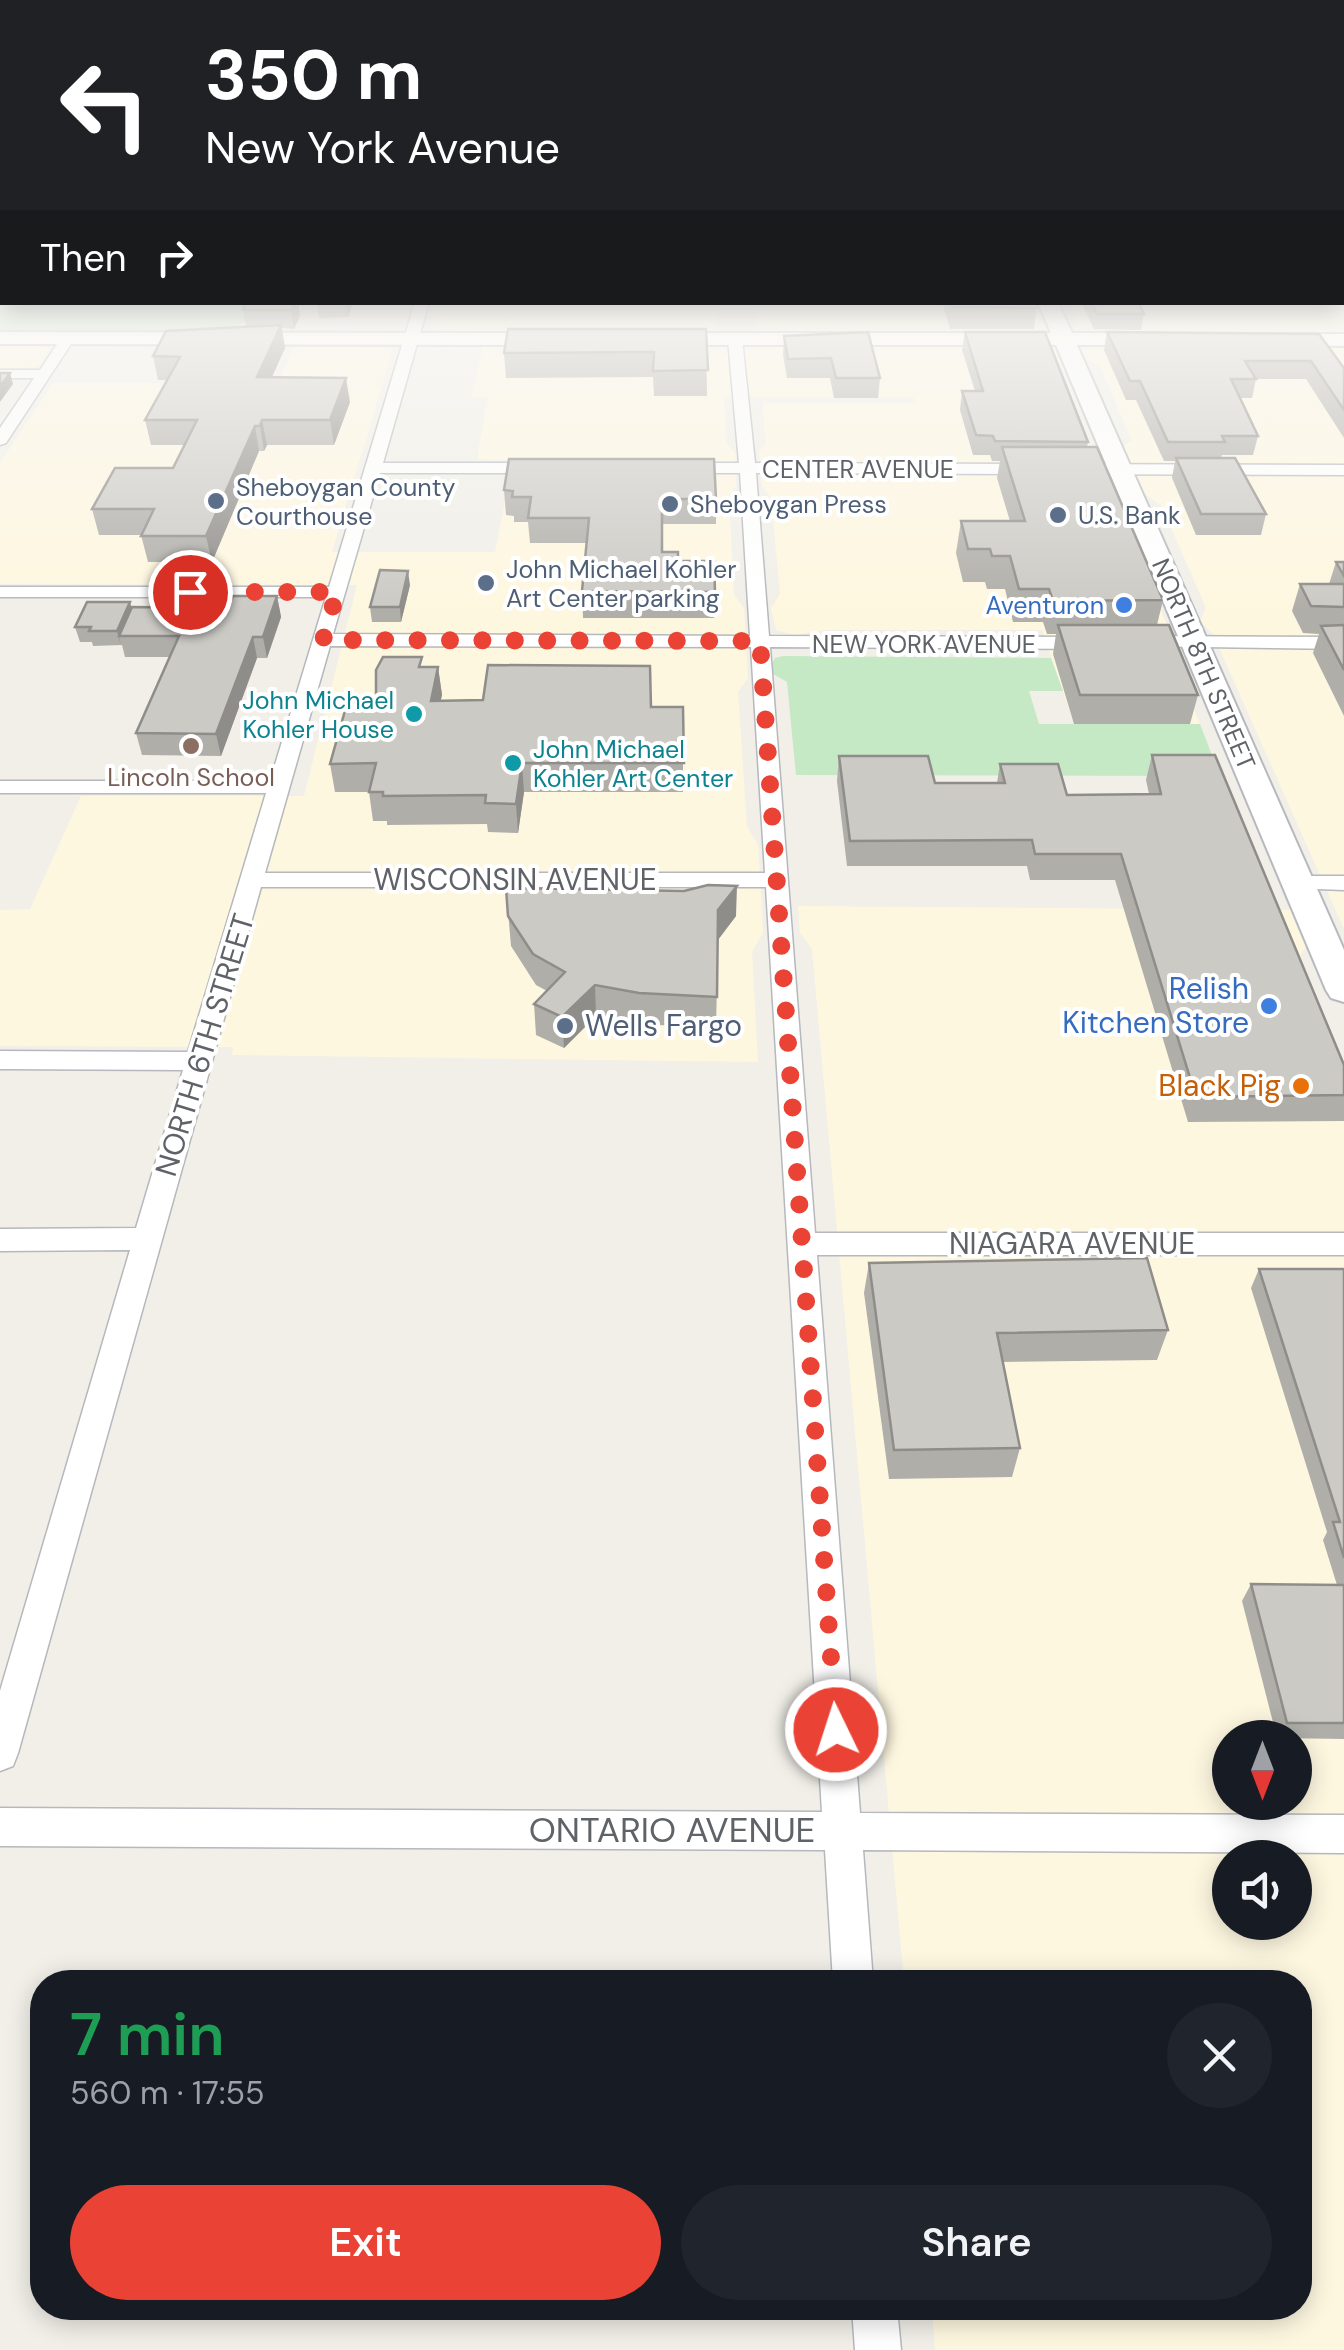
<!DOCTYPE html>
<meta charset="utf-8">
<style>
body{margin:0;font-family:"DM Sans",sans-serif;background:#20242c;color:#f1f3f6;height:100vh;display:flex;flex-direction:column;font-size:38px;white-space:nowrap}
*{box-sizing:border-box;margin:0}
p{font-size:32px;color:#9ea1a6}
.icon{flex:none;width:55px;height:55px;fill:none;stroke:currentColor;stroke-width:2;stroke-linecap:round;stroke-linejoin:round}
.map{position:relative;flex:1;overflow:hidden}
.details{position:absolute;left:30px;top:1970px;width:1282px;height:350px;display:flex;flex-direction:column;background:#171b24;border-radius:40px;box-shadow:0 5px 25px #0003}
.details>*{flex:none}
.top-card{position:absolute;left:0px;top:0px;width:1345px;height:305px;box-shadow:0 5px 25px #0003;background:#202124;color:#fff;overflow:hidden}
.needle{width:65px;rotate:180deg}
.buttons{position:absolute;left:1212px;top:1720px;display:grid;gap:20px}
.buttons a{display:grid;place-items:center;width:100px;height:100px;border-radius:50%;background:#171b24;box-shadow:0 5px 25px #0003;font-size:50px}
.pin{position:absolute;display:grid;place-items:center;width:85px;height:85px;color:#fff;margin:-42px;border:5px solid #fff;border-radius:50%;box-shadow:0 2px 10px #0007}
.me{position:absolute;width:110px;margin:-55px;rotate:356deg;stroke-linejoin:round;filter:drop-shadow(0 0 8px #0008)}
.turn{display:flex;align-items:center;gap:35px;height:210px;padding:0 40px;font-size:45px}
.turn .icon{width:130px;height:130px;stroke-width:2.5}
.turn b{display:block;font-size:70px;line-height:85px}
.then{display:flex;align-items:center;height:95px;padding:0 40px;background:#0003;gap:20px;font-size:38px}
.round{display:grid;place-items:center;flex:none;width:105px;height:105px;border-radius:52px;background:#20242c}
.overview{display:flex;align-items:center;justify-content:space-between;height:170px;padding:0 40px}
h1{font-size:60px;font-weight:600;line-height:75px;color:#1e9e55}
.button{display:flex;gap:20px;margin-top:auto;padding:20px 40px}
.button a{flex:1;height:115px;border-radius:60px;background:#ea4335;color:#fff;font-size:40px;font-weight:600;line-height:115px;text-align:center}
.button a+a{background:#20242c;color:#f1f3f6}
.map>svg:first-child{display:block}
</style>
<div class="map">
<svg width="1344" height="2350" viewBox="0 0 1344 2350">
<rect width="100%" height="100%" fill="#f1efe8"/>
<g fill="#fef7e0" fill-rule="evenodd">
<path d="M 1343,292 L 1344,333 L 1082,333 L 1071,327 L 1077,322 L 1069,303 L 1342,302 Z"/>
<path d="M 437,303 L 719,303 L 717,329 L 708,332 L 441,332 L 430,328 Z"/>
<path d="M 756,303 L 1031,303 L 1047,329 L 1032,333 L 769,333 L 758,329 Z"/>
<path d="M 0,345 L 44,346 L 50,350 L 37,367 L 0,369 Z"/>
<path d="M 295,345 L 383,346 L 393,350 L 332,552 L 495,552 L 513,460 L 477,459 L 488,397 L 472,397 L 483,345 L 1049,347 L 1058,354 L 1060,369 L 1088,442 L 1095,448 L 1123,526 L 1169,629 L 1172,654 L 1200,724 L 1074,724 L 1042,630 L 824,630 L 795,635 L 776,630 L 771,608 L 780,594 L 771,498 L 762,486 L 759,451 L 765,445 L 763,403 L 915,403 L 913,397 L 724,397 L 726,443 L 735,453 L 736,486 L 729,496 L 734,594 L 744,609 L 748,678 L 738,692 L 747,827 L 758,844 L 763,933 L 752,952 L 758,1062 L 232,1055 L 233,1047 L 0,1046 L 0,910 L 30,909 L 81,796 L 304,796 L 357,585 L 0,584 L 0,463 L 53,383 L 278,383 Z"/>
<path d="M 1344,346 L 1344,929 L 1213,634 L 1200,621 L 1206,608 L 1161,505 L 1143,493 L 1126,455 L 1124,446 L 1132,440 L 1100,367 L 1084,358 L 1081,352 L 1091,347 Z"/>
<path d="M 798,906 L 1297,910 L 1308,944 L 1300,955 L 1344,1066 L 1344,2350 L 935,2350 L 932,2308 L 1300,2308 L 1300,1982 L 904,1982 L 812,949 L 800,933 ZM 1230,1738 L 1295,1738 L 1295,1802 L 1230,1802 ZM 1230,1858 L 1295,1858 L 1295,1922 L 1230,1922 Z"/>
</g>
<g fill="#c5e8c5">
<path d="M 0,283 L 2,302 L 302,303 L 239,324 L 235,331 L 0,331 Z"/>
<path d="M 783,656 L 1051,658 L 1063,691 L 1029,691 L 1039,724 L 1200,724 L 1220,776 L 796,775 L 787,682 L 773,674 L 771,666 L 775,658 Z"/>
</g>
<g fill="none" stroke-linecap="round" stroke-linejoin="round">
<defs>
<g id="street">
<path d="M 415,302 L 429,302 L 383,463 L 546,463 L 554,468 L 546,473 L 380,473 L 333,634 L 750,636 L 740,473 L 679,473 L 671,468 L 679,463 L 739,463 L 728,339 L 735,335 L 742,339 L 755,463 L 1344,465 L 1344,475 L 756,473 L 769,636 L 1092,637 L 1102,643 L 1092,649 L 770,647 L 815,1233 L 1344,1233 L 1344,1255 L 817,1255 L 860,1813 L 1344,1815 L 1344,1853 L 863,1850 L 873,1982 L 833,1982 L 825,1850 L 0,1846 L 0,1808 L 822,1812 L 766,887 L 261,887 L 18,1753 L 13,1766 L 0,1771 L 0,1691 L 130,1250 L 0,1251 L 0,1229 L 136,1228 L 183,1070 L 0,1069 L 0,1051 L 188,1052 L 266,793 L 0,793 L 0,781 L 270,781 L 326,597 L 0,597 L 0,587 L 329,587 ZM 330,646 L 751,647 L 765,873 L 265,873 Z"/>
<path d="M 63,335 L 75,338 L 6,443 L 0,445 L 0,428 L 34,378 L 0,378 L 0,370 L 40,370 Z"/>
<path d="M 1140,636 L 1344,637 L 1344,649 L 1133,646 L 1133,638 Z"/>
<path d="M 1298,876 L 1344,876 L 1344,890 L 1290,888 L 1287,883 L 1290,878 Z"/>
<path d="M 852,2308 L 897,2308 L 901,2350 L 855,2350 Z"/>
</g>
<g id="secondary">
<path d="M 1342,280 L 1344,280 L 1344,287 L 1342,286 Z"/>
<path d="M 1038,302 L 1058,302 L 1072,333 L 1161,333 L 1171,339 L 1161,345 L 1077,345 L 1344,950 L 1344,1002 L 1331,998 L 1326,990 L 1056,345 L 654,345 L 644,339 L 654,333 L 1051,333 Z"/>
<path d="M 0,332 L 561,333 L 571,339 L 561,345 L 0,344 Z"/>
<path d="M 1269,334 L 1344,334 L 1344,346 L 1262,344 L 1259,340 L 1262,336 Z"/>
</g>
</defs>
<use href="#street" stroke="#b5b8bc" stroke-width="3"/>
<use href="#secondary" stroke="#b6babf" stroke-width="4"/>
<use href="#street" fill="#fff" fill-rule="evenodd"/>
<use href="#secondary" fill="#fff" fill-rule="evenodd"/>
</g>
<g fill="#afaea9">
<path d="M 246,302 L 298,302 L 300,316 L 294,329 L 282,328 L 285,348 L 272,377 L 350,402 L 334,445 L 267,445 L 264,451 L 259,451 L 212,562 L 148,562 L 141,535 L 99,535 L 92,509 L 173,468 L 184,445 L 151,445 L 145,420 L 167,380 L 158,380 L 153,356 L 246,327 L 243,310 Z"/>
<path d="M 317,302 L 353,302 L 348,317 L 319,318 Z"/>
<path d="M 942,302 L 1037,302 L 1034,329 L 950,329 Z"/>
<path d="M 1081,302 L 1138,302 L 1144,314 L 1141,330 L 1094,329 Z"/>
<path d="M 706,329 L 707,396 L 654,396 L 653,377 L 506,378 L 504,353 Z"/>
<path d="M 965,332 L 1088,442 L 1087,447 L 1163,600 L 1157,625 L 1198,695 L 1190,724 L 1074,724 L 1053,654 L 1056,634 L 1047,634 L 1043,622 L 1013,622 L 1005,589 L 987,589 L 985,582 L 963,582 L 956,553 L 961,521 L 1010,521 L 997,478 L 1000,461 L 992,461 L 990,455 L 973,455 L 960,410 L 962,391 L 975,391 L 962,350 Z"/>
<path d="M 1107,332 L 1319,334 L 1344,368 L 1344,438 L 1306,379 L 1256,379 L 1252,398 L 1240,398 L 1258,436 L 1253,455 L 1222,455 L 1221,458 L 1266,514 L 1261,535 L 1196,535 L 1172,478 L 1175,461 L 1164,461 L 1136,400 L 1126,400 L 1104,350 Z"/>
<path d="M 784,336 L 880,378 L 878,398 L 834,398 L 830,378 L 787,378 L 783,355 Z"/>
<path d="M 504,490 L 716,499 L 716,524 L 662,524 L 662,552 L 678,561 L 715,592 L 714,618 L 583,618 L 582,591 L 587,543 L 530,543 L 528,522 L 514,522 L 514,516 L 506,515 Z"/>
<path d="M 1336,562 L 1344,562 L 1344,716 L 1313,653 L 1319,634 L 1303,633 L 1292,611 L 1300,584 L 1329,584 Z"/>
<path d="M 410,585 L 401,622 L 372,622 L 370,607 Z"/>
<path d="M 277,596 L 281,617 L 267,658 L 257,658 L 221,756 L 142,755 L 136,733 L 170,657 L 125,657 L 122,645 L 93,646 L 92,642 L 80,642 L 75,627 L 131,608 L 228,608 Z"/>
<path d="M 423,667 L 438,667 L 442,695 L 440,700 L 683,707 L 683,792 L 524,792 L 518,833 L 488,832 L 487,824 L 387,825 L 387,821 L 373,821 L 369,792 L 335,792 L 330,764 L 376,707 Z"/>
<path d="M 1152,755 L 1344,1095 L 1344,1121 L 1188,1122 L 1115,880 L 1030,880 L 1027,866 L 847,866 L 837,781 L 839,756 L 935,783 L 997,783 L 1000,764 L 1067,795 L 1149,794 L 1146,780 Z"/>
<path d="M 506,888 L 736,916 L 718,940 L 716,1028 L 639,1024 L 596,1016 L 564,1048 L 536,1035 L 534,1004 L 547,991 L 536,985 L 511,946 Z"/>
<path d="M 869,1263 L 1168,1330 L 1157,1360 L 1003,1362 L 1020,1448 L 1012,1477 L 889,1479 L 864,1293 Z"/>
<path d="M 1259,1269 L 1344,1269 L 1344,1739 L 1277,1738 L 1242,1601 L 1251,1584 L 1337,1585 L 1323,1540 L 1327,1532 L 1251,1288 Z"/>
</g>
<g fill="#8f8d8a">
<path d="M 295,302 L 298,302 L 300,316 L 294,329 L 291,310 Z"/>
<path d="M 346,302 L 353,302 L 348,317 Z"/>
<path d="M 281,325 L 285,348 L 261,401 L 257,377 Z"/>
<path d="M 10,373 L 13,384 L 0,402 L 0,387 Z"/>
<path d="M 346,378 L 350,402 L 334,445 L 330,420 Z"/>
<path d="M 262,420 L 267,445 L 264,451 L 260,426 Z"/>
<path d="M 255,426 L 259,451 L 212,562 L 206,536 Z"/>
<path d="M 408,571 L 410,585 L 401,622 L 400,607 Z"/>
<path d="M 277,596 L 281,617 L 267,658 L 263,637 Z"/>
<path d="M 130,602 L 134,617 L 119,636 L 121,646 L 117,631 Z"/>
<path d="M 253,637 L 257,658 L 221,756 L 216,734 Z"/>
<path d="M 438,667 L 442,695 L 435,729 L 431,701 Z"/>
<path d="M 522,763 L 524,792 L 518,833 L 516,804 Z"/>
<path d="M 737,886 L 736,916 L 717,941 L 718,910 Z"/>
<path d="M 595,985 L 596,1016 L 564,1048 L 562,1017 Z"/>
</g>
<g fill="#cccac5" stroke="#8f8d8a" stroke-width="2.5">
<path d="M 246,302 L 295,302 L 291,310 L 243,310 Z"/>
<path d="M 951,302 L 1036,302 L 1038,308 L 953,307 Z"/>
<path d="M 1091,302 L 1138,302 L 1144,314 L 1097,314 Z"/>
<path d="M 281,325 L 257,377 L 346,378 L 330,420 L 262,420 L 260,426 L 255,426 L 206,536 L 141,536 L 154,509 L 92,509 L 115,468 L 173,468 L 197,420 L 145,420 L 180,357 L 153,356 L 166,331 Z"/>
<path d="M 508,329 L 706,329 L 708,370 L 653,371 L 654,352 L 504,353 Z"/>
<path d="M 868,332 L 880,378 L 836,378 L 831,358 L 788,359 L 784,336 Z"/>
<path d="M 965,332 L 1045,332 L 1088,442 L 995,441 L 993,436 L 976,435 L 962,391 L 983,391 Z"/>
<path d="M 1107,332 L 1319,334 L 1344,368 L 1344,410 L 1311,361 L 1245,361 L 1256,379 L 1231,379 L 1258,436 L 1222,436 L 1225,442 L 1168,442 L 1140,381 L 1130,381 Z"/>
<path d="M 0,373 L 10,373 L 0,387 Z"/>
<path d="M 1002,447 L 1097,447 L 1163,600 L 1053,601 L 1049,589 L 1019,589 L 1010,556 L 992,556 L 990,549 L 968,549 L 961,521 L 1025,521 Z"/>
<path d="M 1176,458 L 1235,458 L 1266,514 L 1201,514 Z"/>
<path d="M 509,459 L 714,459 L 716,499 L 662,499 L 662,552 L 678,552 L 678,561 L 714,561 L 715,592 L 582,591 L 589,518 L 528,518 L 531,497 L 512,497 L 513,491 L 504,490 Z"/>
<path d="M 1336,562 L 1344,562 L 1344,576 Z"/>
<path d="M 380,570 L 408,571 L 400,607 L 370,607 Z"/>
<path d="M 1300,584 L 1344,584 L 1344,607 L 1311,606 Z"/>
<path d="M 233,596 L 277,596 L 263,637 L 253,637 L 216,734 L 136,733 L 179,636 L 119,636 L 132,607 L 228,608 Z"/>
<path d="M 87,602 L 130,602 L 117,631 L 89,631 L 91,627 L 75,627 Z"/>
<path d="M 1058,625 L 1169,625 L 1198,695 L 1080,695 Z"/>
<path d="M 1344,625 L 1344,670 L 1321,626 Z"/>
<path d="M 383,657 L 422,657 L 419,667 L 438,667 L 431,701 L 483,700 L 488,665 L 650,666 L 651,707 L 683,707 L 684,763 L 522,763 L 516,804 L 485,803 L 486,795 L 383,796 L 383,792 L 369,792 L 376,763 L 330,764 L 346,707 L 376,707 L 376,670 Z"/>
<path d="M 1152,755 L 1215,755 L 1344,1065 L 1344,1095 L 1196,1097 L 1121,854 L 1035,854 L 1032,840 L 850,841 L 839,756 L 928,756 L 935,783 L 1005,783 L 1000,764 L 1058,764 L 1067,795 L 1161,794 Z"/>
<path d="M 708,885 L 737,886 L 718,910 L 717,997 L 639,993 L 595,985 L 562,1017 L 534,1004 L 565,972 L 533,954 L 508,916 L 506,888 L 684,891 Z"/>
<path d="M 1147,1258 L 1168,1330 L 997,1333 L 1020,1448 L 894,1450 L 869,1263 Z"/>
<path d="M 1259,1269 L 1344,1269 L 1344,1558 L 1333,1522 L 1340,1522 Z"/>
<path d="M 1251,1584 L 1344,1585 L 1344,1723 L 1287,1723 Z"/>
</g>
<linearGradient id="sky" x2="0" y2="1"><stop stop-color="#8fc3f1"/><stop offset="0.46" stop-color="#f9f8f5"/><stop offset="1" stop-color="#f9f8f5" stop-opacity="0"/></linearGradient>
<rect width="1344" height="609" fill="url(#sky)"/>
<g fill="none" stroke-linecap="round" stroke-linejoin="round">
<path stroke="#ea4335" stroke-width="18" stroke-dasharray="0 32.4" d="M 190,592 L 337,592 L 323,640 L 760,641 L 836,1730"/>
</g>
<g fill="#5c6f8a" stroke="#fff" stroke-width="4">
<circle cx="216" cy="501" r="10"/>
<circle cx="670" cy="504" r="10"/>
<circle cx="1058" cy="515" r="10"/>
<circle cx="486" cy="583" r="10"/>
<circle cx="565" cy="1026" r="10"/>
</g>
<g fill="#3f7fe0" stroke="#fff" stroke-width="4">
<circle cx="1124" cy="605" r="10"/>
<circle cx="1269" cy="1006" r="10"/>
</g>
<g fill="#0f9aa8" stroke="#fff" stroke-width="4">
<circle cx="414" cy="714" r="10"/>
<circle cx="513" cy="763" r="10"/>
</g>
<circle fill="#8d6e63" stroke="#fff" stroke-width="4" cx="191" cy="746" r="10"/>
<circle fill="#e8710a" stroke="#fff" stroke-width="4" cx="1301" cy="1086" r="10"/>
<g text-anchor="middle" stroke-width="8" stroke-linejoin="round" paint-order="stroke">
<g font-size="25" fill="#5f6368" stroke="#fff">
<text x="858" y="478">CENTER AVENUE</text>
<text x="924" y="653">NEW YORK AVENUE</text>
<text transform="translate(1204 664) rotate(67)" y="9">NORTH 8TH STREET</text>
</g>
<g font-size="25" fill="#4e5e75" stroke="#fff" text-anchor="start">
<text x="236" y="496">Sheboygan County<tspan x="236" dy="29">Courthouse</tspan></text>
<text x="690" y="513">Sheboygan Press</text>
<text x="1078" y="524">U.S. Bank</text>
<text x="506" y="578">John Michael Kohler<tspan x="506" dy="29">Art Center parking</tspan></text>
</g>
<g font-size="25" fill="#366cbe" stroke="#fff" text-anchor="end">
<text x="1104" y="614">Aventuron</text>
</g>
<g font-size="25" fill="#0d838f" stroke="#fff" text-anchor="end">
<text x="394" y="709">John Michael<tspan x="394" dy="29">Kohler House</tspan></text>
<text x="533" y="758" text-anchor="start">John Michael<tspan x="533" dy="29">Kohler Art Center</tspan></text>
</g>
<g font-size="25" fill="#785e54" stroke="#fff">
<text x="191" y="786">Lincoln School</text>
</g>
<g font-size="30" fill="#5f6368" stroke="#fff">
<text x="515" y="890">WISCONSIN AVENUE</text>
<text transform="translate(205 1045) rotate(-73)" y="10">NORTH 6TH STREET</text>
<text x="1072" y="1254">NIAGARA AVENUE</text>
</g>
<g font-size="30" fill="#366cbe" stroke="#fff" text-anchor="end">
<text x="1249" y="999">Relish<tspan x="1249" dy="34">Kitchen Store</tspan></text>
</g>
<g font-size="30" fill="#4e5e75" stroke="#fff" text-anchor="start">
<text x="585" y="1036">Wells Fargo</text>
</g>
<g font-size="30" fill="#c56008" stroke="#fff" text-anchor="end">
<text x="1281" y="1096">Black Pig</text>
</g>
<g font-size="35" fill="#5f6368" stroke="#fff">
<text x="672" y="1842">ONTARIO AVENUE</text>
</g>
</g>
</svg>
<div class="buttons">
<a><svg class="needle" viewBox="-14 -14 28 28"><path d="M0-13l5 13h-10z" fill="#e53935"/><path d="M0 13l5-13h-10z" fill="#9ea1a6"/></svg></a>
<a><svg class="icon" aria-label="sound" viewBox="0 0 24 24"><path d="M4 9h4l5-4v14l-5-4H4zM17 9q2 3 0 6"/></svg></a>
</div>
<div class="pin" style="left:190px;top:592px;background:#d93025"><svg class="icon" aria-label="arrive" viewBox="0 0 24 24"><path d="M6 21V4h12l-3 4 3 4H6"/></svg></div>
<svg class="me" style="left:836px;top:1730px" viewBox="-20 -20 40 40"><circle r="17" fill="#ea4335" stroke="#fff" stroke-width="3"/><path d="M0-11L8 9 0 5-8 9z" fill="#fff"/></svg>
<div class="top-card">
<div class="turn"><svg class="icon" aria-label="left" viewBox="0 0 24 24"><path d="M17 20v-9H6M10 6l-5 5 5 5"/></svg><div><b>350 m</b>New York Avenue</div></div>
<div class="then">Then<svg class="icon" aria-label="right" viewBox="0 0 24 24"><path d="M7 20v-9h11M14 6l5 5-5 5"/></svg></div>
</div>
<section class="details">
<div class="overview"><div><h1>7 min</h1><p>560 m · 17:55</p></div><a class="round"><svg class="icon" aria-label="close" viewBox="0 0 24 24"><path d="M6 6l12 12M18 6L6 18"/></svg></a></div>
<div class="button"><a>Exit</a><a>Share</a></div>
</section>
</div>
